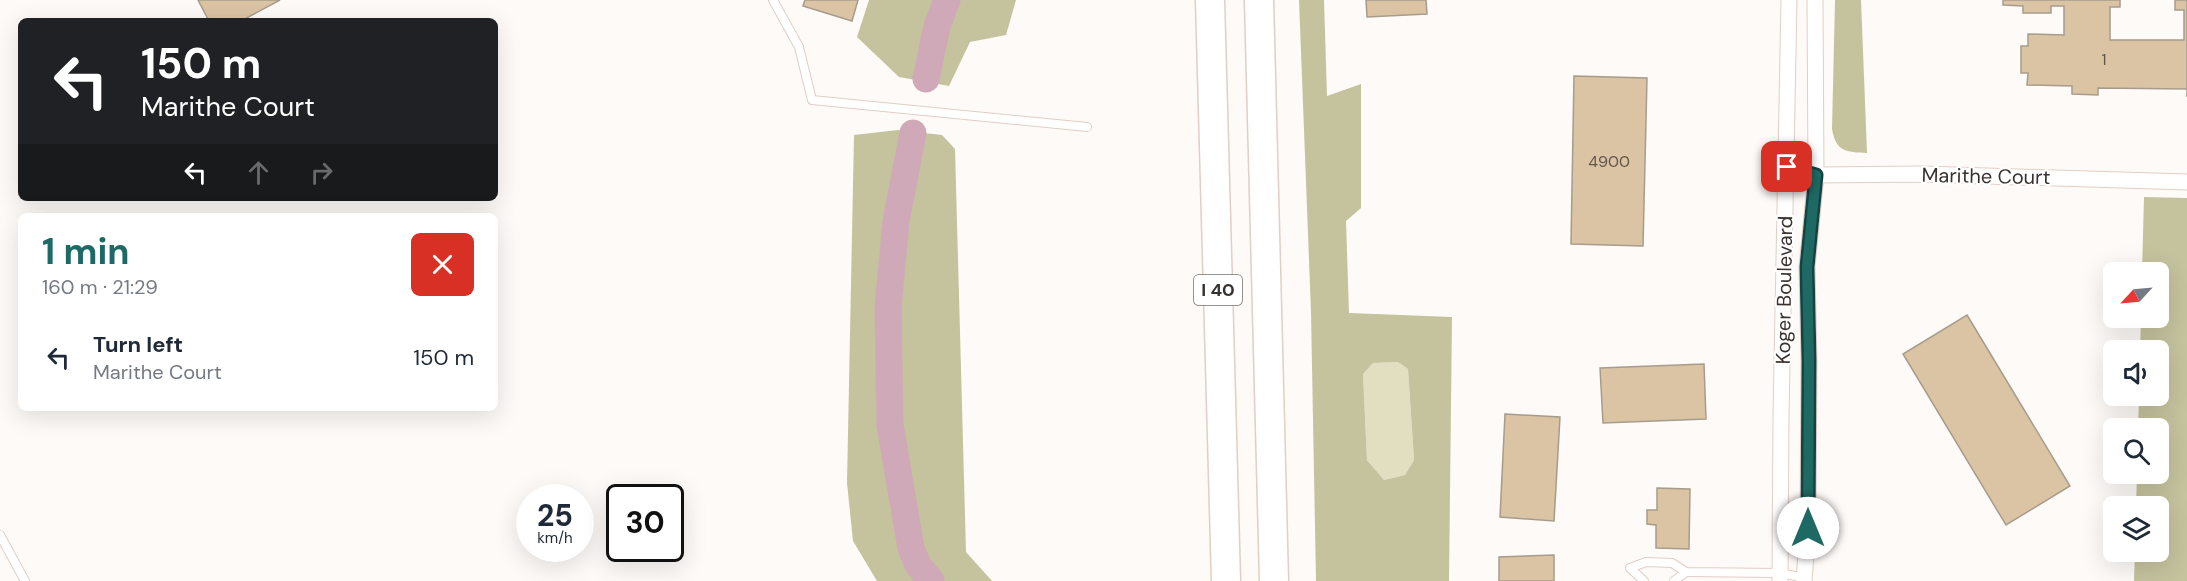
<!DOCTYPE html>
<meta charset="utf-8">
<style>
body{margin:0;font-family:"DM Sans",sans-serif;background:#f2f2f3;color:#1f2937;height:100vh;display:flex;flex-direction:column;font-size:22px;white-space:nowrap}
*{box-sizing:border-box;margin:0}
p{font-size:20px;color:#747a83}
.icon{flex:none;width:33px;height:33px;fill:none;stroke:currentColor;stroke-width:2;stroke-linecap:round;stroke-linejoin:round}
.map{position:relative;flex:1;overflow:hidden}
.sheet{position:absolute;left:18px;top:213px;width:480px;height:198px;display:flex;flex-direction:column;background:#fff;border-radius:9px;box-shadow:0 6px 24px #0002}
.sheet>*{flex:none}
.hud{position:absolute;left:18px;top:18px;width:480px;height:183px;border-radius:9px;box-shadow:0 6px 24px #0002;background:#202124;color:#fff;overflow:hidden}
.needle{width:39px;rotate:244deg}
.fabs{position:absolute;left:2103px;top:262px;display:grid;gap:12px}
.fabs a{display:grid;place-items:center;width:66px;height:66px;border-radius:9px;background:#fff;box-shadow:0 6px 24px #0002;font-size:30px}
.speed{position:absolute;left:516px;top:484px;display:flex;gap:12px;font-size:30px;font-weight:700;text-align:center}
.speed>*{display:grid;place-content:center;width:78px;height:78px;border-radius:50%;background:#fff;box-shadow:0 6px 24px #0002;line-height:1}
.speed small{font-size:15px;font-weight:400}
.speed .limit{border:3px solid #111;border-radius:9px;background:#fff;color:#111}
.pin{position:absolute;display:grid;place-items:center;width:51px;height:51px;color:#fff;margin:-26px;border-radius:12px;box-shadow:0 3px 9px #0006}
.me{position:absolute;width:66px;margin:-33px;rotate:0deg;stroke-linejoin:round;filter:drop-shadow(0 0 4px #0008)}
.turn{display:flex;align-items:center;gap:21px;height:126px;padding:0 24px;font-size:27px}
.turn .icon{width:78px;height:78px;stroke-width:2.5}
.turn b{display:block;font-size:42px;line-height:51px}
.lanes{display:flex;align-items:center;height:57px;padding:0 24px;background:#0003;justify-content:center;gap:30px;direction:ltr}
.lanes .off{opacity:.35}
.round{display:grid;place-items:center;flex:none;width:63px;height:63px;border-radius:9px;background:#f2f2f3}
.head{display:flex;align-items:center;justify-content:space-between;height:102px;padding:0 24px}
h1{font-size:36px;font-weight:700;line-height:45px;color:#1e6964}
ul{padding:0;list-style:none}
li{display:flex;align-items:center;gap:18px;height:84px;padding:0 24px}
li div{flex:1}
li b{display:block;font-size:22px}
li em{font-style:normal}
.map>svg:first-child{display:block}
</style>
<div class="map">
<svg width="2187" height="581" viewBox="0 0 2187 581">
<rect width="100%" height="100%" fill="#fefaf8"/>
<path fill="#e1dfc0" d="M 1398,362 L 1408,369 L 1414,460 L 1405,475 L 1384,480 L 1367,460 L 1363,374 L 1373,363 Z"/>
<g fill="#c5c29e" fill-rule="evenodd">
<path d="M 869,0 L 1016,0 L 1006,35 L 970,42 L 949,86 L 899,77 L 857,37 Z"/>
<path d="M 1299,0 L 1324,0 L 1327,96 L 1361,84 L 1361,208 L 1346,221 L 1349,313 L 1452,317 L 1449,581 L 1316,581 L 1311,312 ZM 1398,362 L 1408,369 L 1414,460 L 1405,475 L 1384,480 L 1367,460 L 1363,374 L 1373,363 Z"/>
<path d="M 1835,0 L 1861,0 L 1867,153 C 1846,152 1836,152 1832,129 Z"/>
<path d="M 898,130 L 942,135 L 955,149 L 966,552 L 992,581 L 877,581 L 853,541 L 847,483 L 854,135 Z"/>
<path d="M 2144,197 L 2187,198 L 2187,581 L 2134,581 L 2135,552 L 2158,552 L 2158,507 L 2136,507 L 2137,474 L 2158,474 L 2158,429 L 2138,429 L 2139,396 L 2158,396 L 2158,351 L 2140,351 L 2141,318 L 2158,318 L 2158,273 L 2142,273 Z"/>
</g>
<g fill="none" stroke-linecap="round" stroke-linejoin="round">
<g stroke="#d0a9b8" stroke-width="27">
<path d="M 926,79 L 937,26 L 947,0"/>
<path d="M 913,133 L 896,221 L 888,308 L 890,425 L 911,548 L 918,565 L 931,581"/>
</g>
</g>
<g fill="#dac4a4" stroke="#a79c8c" stroke-width="1.5">
<path d="M 198,0 L 280,0 L 241,21 L 209,21 Z"/>
<path d="M 805,0 L 858,0 L 852,21 L 803,6 Z"/>
<path d="M 1366,0 L 1426,0 L 1427,14 L 1367,17 Z"/>
<path d="M 2003,0 L 2120,0 L 2120,7 L 2110,7 L 2110,40 L 2184,40 L 2184,10 L 2175,10 L 2175,0 L 2187,0 L 2187,97 L 2187,89 L 2098,88 L 2098,95 L 2072,94 L 2072,86 L 2027,85 L 2028,73 L 2021,73 L 2021,46 L 2028,46 L 2028,34 L 2064,35 L 2064,6 L 2051,6 L 2051,13 L 2023,13 L 2023,6 L 2003,5 Z"/>
<path d="M 1574,76 L 1647,78 L 1643,246 L 1571,244 Z"/>
<path d="M 1967,315 L 2070,486 L 2006,525 L 1903,354 Z"/>
<path d="M 1704,364 L 1706,419 L 1603,423 L 1600,368 Z"/>
<path d="M 1505,414 L 1560,417 L 1554,521 L 1500,517 Z"/>
<path d="M 1657,488 L 1690,489 L 1689,549 L 1656,548 L 1656,525 L 1647,524 L 1647,510 L 1657,510 Z"/>
<path d="M 1554,555 L 1554,581 L 1499,581 L 1499,557 Z"/>
</g>
<g fill="none" stroke-linecap="round" stroke-linejoin="round">
<defs>
<g id="service">
<path d="M 773,0 L 799,47 L 812,100 L 1087,127"/>
<path d="M 0,535 L 25,581"/>
<path d="M 1644,581 L 1630,568 L 1646,562 L 1672,563 L 1686,572 L 1780,573 L 1805,578"/>
<path d="M 1674,581 L 1686,572"/>
</g>
<g id="minor">
<path d="M 1787,167 L 1816,175 L 1922,174 L 2187,182"/>
<path d="M 1780,581 L 1781,416 L 1789,0"/>
<path d="M 1804,581 L 1808,528 L 1809,361 L 1807,267 L 1816,175 L 1815,0"/>
</g>
<g id="motorway">
<path d="M 1210,0 L 1226,581"/>
<path d="M 1259,0 L 1274,581"/>
</g>
</defs>
<use href="#service" stroke="#e1cec4" stroke-width="10"/>
<use href="#minor" stroke="#e1cec4" stroke-width="17"/>
<use href="#motorway" stroke="#e1cec4" stroke-width="31"/>
<use href="#service" stroke="#fff" stroke-width="8"/>
<use href="#minor" stroke="#fff" stroke-width="15"/>
<use href="#motorway" stroke="#fff" stroke-width="28"/>
</g>
<g fill="none" stroke-linecap="round" stroke-linejoin="round">
<defs>
<path id="route" d="M 1787,167 L 1816,175 L 1807,267 L 1809,361 L 1808,528"/>
</defs>
<use href="#route" stroke="#144441" stroke-width="15"/>
<use href="#route" stroke="#1e6964" stroke-width="10"/>
</g>
<g text-anchor="middle" stroke-width="4.5" stroke-linejoin="round" paint-order="stroke">
<g font-size="16" fill="#61564c">
<text x="2104" y="65">1</text>
<text x="1609" y="167">4900</text>
</g>
<rect fill="#fff" stroke="#74706d" stroke-width="1.5" x="1194" y="275" width="48" height="30" rx="4.5"/>
<g font-size="18" font-weight="bold" fill="#39322e">
<text x="1218" y="296">I 40</text>
</g>
<g font-size="20" fill="#39322e" stroke="#fff">
<text transform="translate(1986 176) rotate(1)" y="7">Marithe Court</text>
<text transform="translate(1784 290) rotate(-89)" y="7">Koger Boulevard</text>
</g>
</g>
</svg>
<div class="fabs">
<a><svg class="needle" viewBox="-14 -14 28 28"><path d="M0-13l5 13h-10z" fill="#e53935"/><path d="M0 13l5-13h-10z" fill="#747a83"/></svg></a>
<a><svg class="icon" aria-label="sound" viewBox="0 0 24 24"><path d="M4 9h4l5-4v14l-5-4H4zM17 9q2 3 0 6"/></svg></a>
<a><svg class="icon" aria-label="search" viewBox="0 0 24 24"><circle cx="10" cy="10" r="6"/><path d="M15 15l6 6"/></svg></a>
<a><svg class="icon" aria-label="layers" viewBox="0 0 24 24"><path d="M12 4l9 5-9 5-9-5zM3 14l9 5 9-5"/></svg></a>
</div>
<div class="speed"><div>25<small>km/h</small></div><div class="limit">30</div></div>
<div class="pin" style="left:1787px;top:167px;background:#d93025"><svg class="icon" aria-label="arrive" viewBox="0 0 24 24"><path d="M6 21V4h12l-3 4 3 4H6"/></svg></div>
<svg class="me" style="left:1808px;top:528px" viewBox="-20 -20 40 40"><circle r="19" fill="#fff"/><path d="M0-13L10 11 0 6-10 11z" fill="#1e6964"/></svg>
<div class="hud">
<div class="turn"><svg class="icon" aria-label="left" viewBox="0 0 24 24"><path d="M17 20v-9H6M10 6l-5 5 5 5"/></svg><div><b>150 m</b>Marithe Court</div></div>
<div class="lanes"><svg class="icon" aria-label="left" viewBox="0 0 24 24"><path d="M17 20v-9H6M10 6l-5 5 5 5"/></svg><svg class="icon off" aria-label="ahead" viewBox="0 0 24 24"><path d="M12 20V5M6 11l6-6 6 6"/></svg><svg class="icon off" aria-label="right" viewBox="0 0 24 24"><path d="M7 20v-9h11M14 6l5 5-5 5"/></svg></div>
</div>
<section class="sheet">
<div class="head"><div><h1>1 min</h1><p>160 m · 21:29</p></div><a class="round" style="background:#d93025;color:#fff"><svg class="icon" aria-label="close" viewBox="0 0 24 24"><path d="M6 6l12 12M18 6L6 18"/></svg></a></div>
<ul>
<li><svg class="icon" aria-label="left" viewBox="0 0 24 24"><path d="M17 20v-9H6M10 6l-5 5 5 5"/></svg><div><b>Turn left</b><p>Marithe Court</p></div><em>150 m</em></li>
</ul>
</section>
</div>
